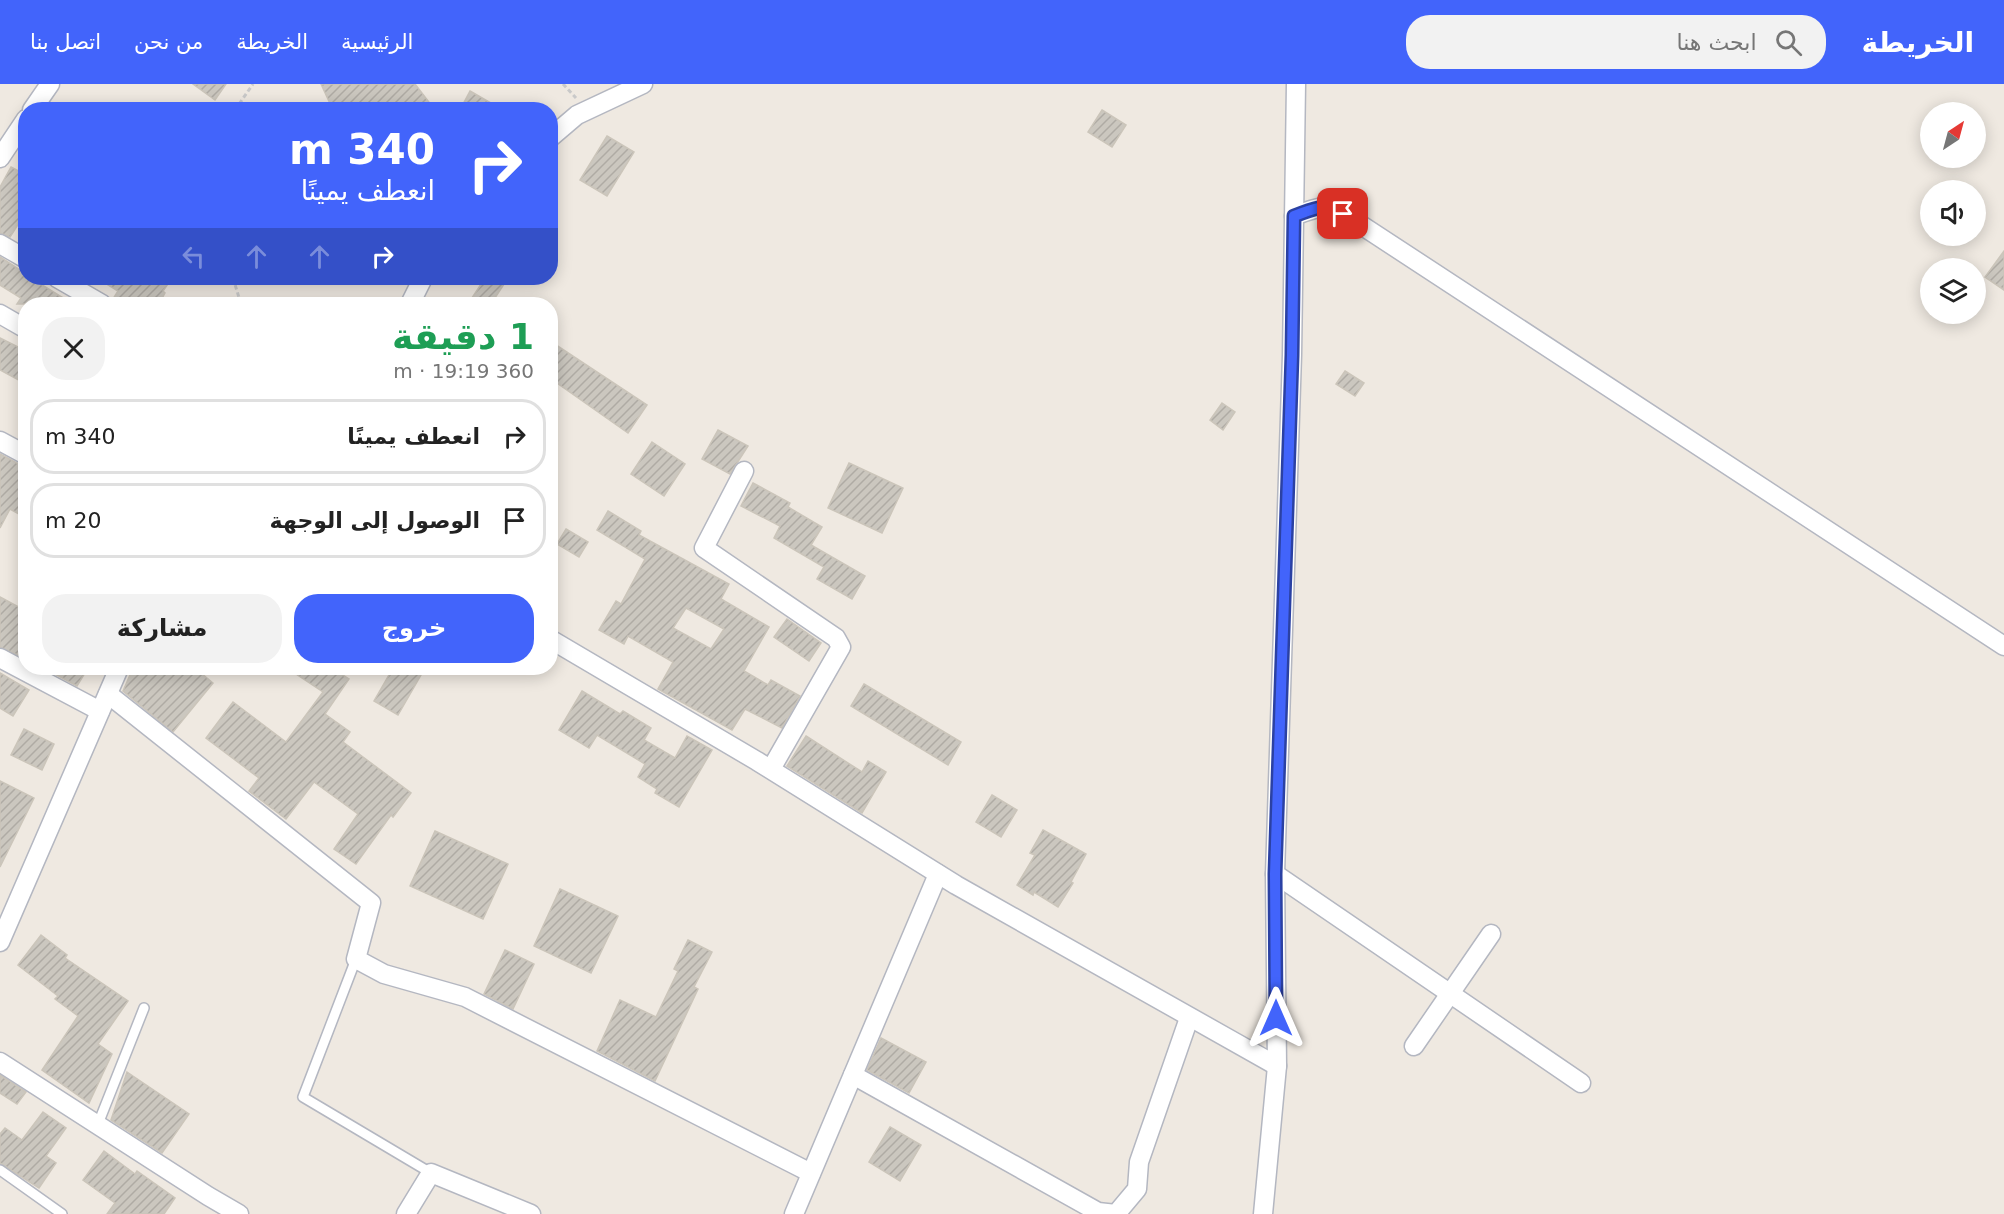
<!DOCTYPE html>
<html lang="ar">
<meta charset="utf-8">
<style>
body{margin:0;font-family:"DejaVu Sans","Noto Naskh Arabic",sans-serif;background:#f2f2f2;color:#222;direction:rtl;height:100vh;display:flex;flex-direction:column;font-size:22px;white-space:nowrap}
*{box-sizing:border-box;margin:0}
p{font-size:20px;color:#767676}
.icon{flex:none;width:33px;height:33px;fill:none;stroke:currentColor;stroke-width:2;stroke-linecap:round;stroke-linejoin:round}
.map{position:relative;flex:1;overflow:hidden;direction:ltr}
.panel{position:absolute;left:18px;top:213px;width:540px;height:378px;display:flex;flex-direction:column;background:#fff;border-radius:24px;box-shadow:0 3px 15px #0003;direction:rtl}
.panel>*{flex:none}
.hud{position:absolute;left:18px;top:18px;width:540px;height:183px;border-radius:24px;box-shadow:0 3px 15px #0003;direction:rtl;background:#4264fb;color:#fff;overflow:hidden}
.needle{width:39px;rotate:36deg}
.tools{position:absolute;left:1920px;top:18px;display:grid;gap:12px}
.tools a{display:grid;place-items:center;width:66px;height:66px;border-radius:50%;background:#fff;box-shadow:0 3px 15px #0003;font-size:30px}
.pin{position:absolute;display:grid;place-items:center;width:51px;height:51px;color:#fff;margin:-26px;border-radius:12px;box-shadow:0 3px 9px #0006}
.me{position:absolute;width:66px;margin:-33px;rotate:0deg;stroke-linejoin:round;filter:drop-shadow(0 0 4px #0008)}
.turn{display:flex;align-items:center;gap:21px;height:126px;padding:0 24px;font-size:27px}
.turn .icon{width:78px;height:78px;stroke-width:2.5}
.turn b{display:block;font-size:42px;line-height:51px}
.lanes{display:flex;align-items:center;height:57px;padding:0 24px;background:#0003;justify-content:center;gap:30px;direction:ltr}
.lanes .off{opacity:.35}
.round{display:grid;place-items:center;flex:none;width:63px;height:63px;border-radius:24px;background:#f2f2f2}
.overview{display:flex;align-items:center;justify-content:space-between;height:102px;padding:0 24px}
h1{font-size:36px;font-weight:800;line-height:45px;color:#1e9e55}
.primary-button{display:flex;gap:12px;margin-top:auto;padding:12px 24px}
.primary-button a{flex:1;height:69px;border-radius:24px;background:#4264fb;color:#fff;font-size:24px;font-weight:800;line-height:69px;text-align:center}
.primary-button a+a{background:#f2f2f2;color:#222}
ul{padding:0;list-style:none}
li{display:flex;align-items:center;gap:18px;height:75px;margin:0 12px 9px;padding:0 12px;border:3px solid #e0e0e0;border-radius:24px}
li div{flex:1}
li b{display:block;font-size:22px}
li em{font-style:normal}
header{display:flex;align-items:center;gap:36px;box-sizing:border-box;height:84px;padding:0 30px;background:#4264fb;color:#fff}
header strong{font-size:28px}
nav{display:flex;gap:33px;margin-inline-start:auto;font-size:21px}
.search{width:420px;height:54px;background:#f2f2f2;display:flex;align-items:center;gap:15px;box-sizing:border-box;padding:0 21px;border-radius:24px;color:#767676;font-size:22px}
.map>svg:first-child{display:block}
</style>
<header>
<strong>الخريطة</strong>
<div class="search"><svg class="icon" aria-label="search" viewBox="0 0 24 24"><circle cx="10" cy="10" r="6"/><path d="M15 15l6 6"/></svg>ابحث هنا</div>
<nav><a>الرئيسية</a><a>الخريطة</a><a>من نحن</a><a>اتصل بنا</a></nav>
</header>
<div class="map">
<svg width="2004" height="1130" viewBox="0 0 2004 1130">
<defs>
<pattern id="building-hatch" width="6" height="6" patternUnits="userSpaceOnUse" patternTransform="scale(1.5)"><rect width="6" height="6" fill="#cbc7bf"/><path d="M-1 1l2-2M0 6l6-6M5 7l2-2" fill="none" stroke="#afaba4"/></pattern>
</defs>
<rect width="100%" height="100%" fill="#efe9e1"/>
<g fill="url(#building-hatch)" stroke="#cbc5ba" stroke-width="1.5" fill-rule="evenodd">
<path d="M 193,0 L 226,0 L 215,16 Z"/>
<path d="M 321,0 L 415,0 L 435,26 L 333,26 Z"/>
<path d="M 470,7 L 503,26 L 460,26 Z"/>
<path d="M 1102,26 L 1126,41 L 1112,63 L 1088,48 Z"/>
<path d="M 607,52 L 634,68 L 607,112 L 580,96 Z"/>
<path d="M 11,83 L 26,91 L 26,128 L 10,153 L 0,149 L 0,103 Z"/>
<path d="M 2004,167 L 2004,206 L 1985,193 Z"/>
<path d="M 0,173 L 26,190 L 26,194 L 31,194 L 73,220 L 17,220 L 21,214 L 0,201 Z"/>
<path d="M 97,194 L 172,194 L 163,207 L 165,209 L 159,220 L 122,220 L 113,215 L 118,207 Z"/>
<path d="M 485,194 L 508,194 L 491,220 L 468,220 Z"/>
<path d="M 0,254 L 26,267 L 26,300 L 0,286 Z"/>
<path d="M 550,257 L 647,321 L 628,349 L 550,294 Z"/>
<path d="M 1345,287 L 1364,299 L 1355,312 L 1336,300 Z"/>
<path d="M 1222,319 L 1235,328 L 1223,346 L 1210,336 Z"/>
<path d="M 718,346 L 748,362 L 730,390 L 702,375 Z"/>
<path d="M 652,358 L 685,380 L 664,412 L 631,390 Z"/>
<path d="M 0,370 L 26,384 L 26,434 L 10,425 L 0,444 Z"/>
<path d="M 849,379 L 903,404 L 882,449 L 828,424 Z"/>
<path d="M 753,399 L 790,419 L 788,423 L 822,443 L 811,461 L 865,492 L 852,515 L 817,495 L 824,483 L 774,454 L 780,442 L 741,422 Z"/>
<path d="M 608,427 L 641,447 L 639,451 L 729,500 L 721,515 L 769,543 L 744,587 L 768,601 L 771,596 L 800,612 L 782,644 L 745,625 L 732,646 L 658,605 L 673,578 L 628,552 L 624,560 L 599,546 L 616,517 L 621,520 L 645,475 L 597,446 ZM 686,524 L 724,545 L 711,565 L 673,544 Z"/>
<path d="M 566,445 L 588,458 L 579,473 L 557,460 Z"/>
<path d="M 0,513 L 26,527 L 26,575 L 0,563 Z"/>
<path d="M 787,535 L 821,559 L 809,577 L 774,553 Z"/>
<path d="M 44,584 L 88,584 L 77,602 Z"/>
<path d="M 133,584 L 195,584 L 213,599 L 173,648 L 123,607 Z"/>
<path d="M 287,584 L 332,584 L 349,595 L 325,630 L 350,648 L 343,658 L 411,709 L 393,733 L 391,731 L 356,780 L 334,765 L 358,730 L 314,698 L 286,735 L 249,707 L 259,694 L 206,654 L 233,618 L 286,658 L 323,608 Z"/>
<path d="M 393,584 L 425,584 L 398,631 L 374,617 Z"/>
<path d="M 0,589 L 29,606 L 13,632 L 0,624 Z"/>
<path d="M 864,600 L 961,658 L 948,681 L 851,622 Z"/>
<path d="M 582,607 L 620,630 L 623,627 L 651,644 L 644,656 L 675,674 L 687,652 L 712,666 L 679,723 L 655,709 L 657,705 L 638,693 L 645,680 L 597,651 L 589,664 L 559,646 Z"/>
<path d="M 24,645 L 54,660 L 42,686 L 11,671 Z"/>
<path d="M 806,652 L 862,688 L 868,677 L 886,688 L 862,729 L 787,682 Z"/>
<path d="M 0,697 L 34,714 L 0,783 Z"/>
<path d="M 992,711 L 1017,726 L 1001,753 L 976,738 Z"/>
<path d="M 1043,746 L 1086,770 L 1071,798 L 1073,799 L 1058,823 L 1034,808 L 1033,811 L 1017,801 L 1035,771 L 1030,769 Z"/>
<path d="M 435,747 L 508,780 L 483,835 L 410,802 Z"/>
<path d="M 560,805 L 618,832 L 591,889 L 534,862 Z"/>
<path d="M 41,851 L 67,871 L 65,874 L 128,917 L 98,960 L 112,970 L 89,1019 L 42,986 L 78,932 L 55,915 L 58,912 L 18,881 Z"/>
<path d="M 688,856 L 712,868 L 694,903 L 698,905 L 655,997 L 597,967 L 620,916 L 656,933 L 678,887 L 674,885 Z"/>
<path d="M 505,866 L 534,880 L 513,925 L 484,910 Z"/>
<path d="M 881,954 L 926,978 L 909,1009 L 867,986 Z"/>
<path d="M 127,988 L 189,1030 L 162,1069 L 111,1036 Z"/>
<path d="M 0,991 L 26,1008 L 17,1020 L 0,1009 Z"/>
<path d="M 43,1028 L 66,1044 L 46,1072 L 56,1079 L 39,1104 L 0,1079 L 0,1050 L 5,1044 L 22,1056 Z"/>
<path d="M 890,1043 L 921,1061 L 900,1097 L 869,1078 Z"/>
<path d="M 104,1067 L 135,1090 L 137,1087 L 175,1114 L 164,1130 L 107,1130 L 115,1119 L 83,1096 Z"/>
</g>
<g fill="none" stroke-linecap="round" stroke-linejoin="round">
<defs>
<g id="service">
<path d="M 356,875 L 303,1013 L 431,1089"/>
<path d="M 98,1040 L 144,924"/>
<path d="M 0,1086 L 62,1130"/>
</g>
<g id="minor">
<path d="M 32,26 L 50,0"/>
<path d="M 550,54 L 577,31 L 643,0"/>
<path d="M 0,74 L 26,35"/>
<path d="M 1294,132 C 1326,120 1326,120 1355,137 L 2004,562"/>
<path d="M 0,160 L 26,175"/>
<path d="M 57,194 L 102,220"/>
<path d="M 410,220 L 423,194"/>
<path d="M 0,230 L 26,245"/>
<path d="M 0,357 L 26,371"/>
<path d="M 744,387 L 704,464 L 836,554 L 841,563 L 771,685"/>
<path d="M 550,555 L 757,677 L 956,801 L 1277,982"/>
<path d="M 0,574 L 100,627"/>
<path d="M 108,610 L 371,819 L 356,875 L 384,890 L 465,913 L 811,1089"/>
<path d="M 1275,790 L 1581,999"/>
<path d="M 0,858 L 119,584"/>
<path d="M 1414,962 L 1491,850"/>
<path d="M 0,978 L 208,1112 L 239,1130"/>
<path d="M 853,991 L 1098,1128 L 1116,1130 L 1137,1105 L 1139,1078 L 1189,934"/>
<path d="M 406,1130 L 431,1089 L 531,1130"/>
<path d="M 794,1130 L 938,790"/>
<path d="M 1263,1130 L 1277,982 L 1275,790 L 1292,271 L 1296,0"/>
</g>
</defs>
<use href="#service" stroke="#b4b7c1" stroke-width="12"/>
<use href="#minor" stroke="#b4b7c1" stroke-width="21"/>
<g stroke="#c9c9c9" stroke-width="3" stroke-dasharray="4.5 3" stroke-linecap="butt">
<path d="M 563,0 L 576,14"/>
<path d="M 235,26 L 253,0"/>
<path d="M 233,194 L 241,220"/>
</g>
<use href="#service" stroke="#fff" stroke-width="9"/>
<use href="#minor" stroke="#fff" stroke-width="18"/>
</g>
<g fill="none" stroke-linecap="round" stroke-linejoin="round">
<defs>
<path id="route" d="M 1276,934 L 1275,790 L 1292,271 L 1294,132 C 1314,125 1324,118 1343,130"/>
</defs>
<use href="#route" stroke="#2b41a3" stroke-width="15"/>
<use href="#route" stroke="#4264fb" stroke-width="10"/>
</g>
</svg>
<div class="tools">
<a><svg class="needle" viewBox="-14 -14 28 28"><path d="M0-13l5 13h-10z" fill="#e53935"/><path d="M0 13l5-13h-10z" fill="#767676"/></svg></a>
<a><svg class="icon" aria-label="sound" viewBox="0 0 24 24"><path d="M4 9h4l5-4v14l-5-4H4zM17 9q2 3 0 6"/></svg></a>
<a><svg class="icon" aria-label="layers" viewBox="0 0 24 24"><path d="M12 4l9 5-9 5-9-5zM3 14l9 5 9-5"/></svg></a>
</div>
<div class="pin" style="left:1343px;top:130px;background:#d93025"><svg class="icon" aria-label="arrive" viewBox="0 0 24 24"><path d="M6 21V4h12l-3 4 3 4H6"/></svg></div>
<svg class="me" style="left:1276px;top:934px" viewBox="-20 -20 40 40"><path d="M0-17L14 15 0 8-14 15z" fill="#4264fb" stroke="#fff" stroke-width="4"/></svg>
<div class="hud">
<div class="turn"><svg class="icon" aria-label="right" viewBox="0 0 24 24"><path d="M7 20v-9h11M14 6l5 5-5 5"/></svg><div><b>340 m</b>انعطف يمينًا</div></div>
<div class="lanes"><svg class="icon off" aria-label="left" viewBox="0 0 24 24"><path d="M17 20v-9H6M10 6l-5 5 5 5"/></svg><svg class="icon off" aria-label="ahead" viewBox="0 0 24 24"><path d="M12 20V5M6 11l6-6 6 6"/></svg><svg class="icon off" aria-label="ahead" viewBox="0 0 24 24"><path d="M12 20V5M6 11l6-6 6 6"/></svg><svg class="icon" aria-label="right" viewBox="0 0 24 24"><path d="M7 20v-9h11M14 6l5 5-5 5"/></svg></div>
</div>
<section class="panel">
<div class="overview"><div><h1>1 دقيقة</h1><p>360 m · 19:19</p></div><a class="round"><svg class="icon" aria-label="close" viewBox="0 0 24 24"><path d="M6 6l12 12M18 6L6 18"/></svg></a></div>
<ul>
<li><svg class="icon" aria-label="right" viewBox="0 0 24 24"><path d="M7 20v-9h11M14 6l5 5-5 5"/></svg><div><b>انعطف يمينًا</b></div><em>340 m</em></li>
<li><svg class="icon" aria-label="arrive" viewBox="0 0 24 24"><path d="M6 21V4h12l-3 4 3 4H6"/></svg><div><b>الوصول إلى الوجهة</b></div><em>20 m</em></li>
</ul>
<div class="primary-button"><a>خروج</a><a>مشاركة</a></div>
</section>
</div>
